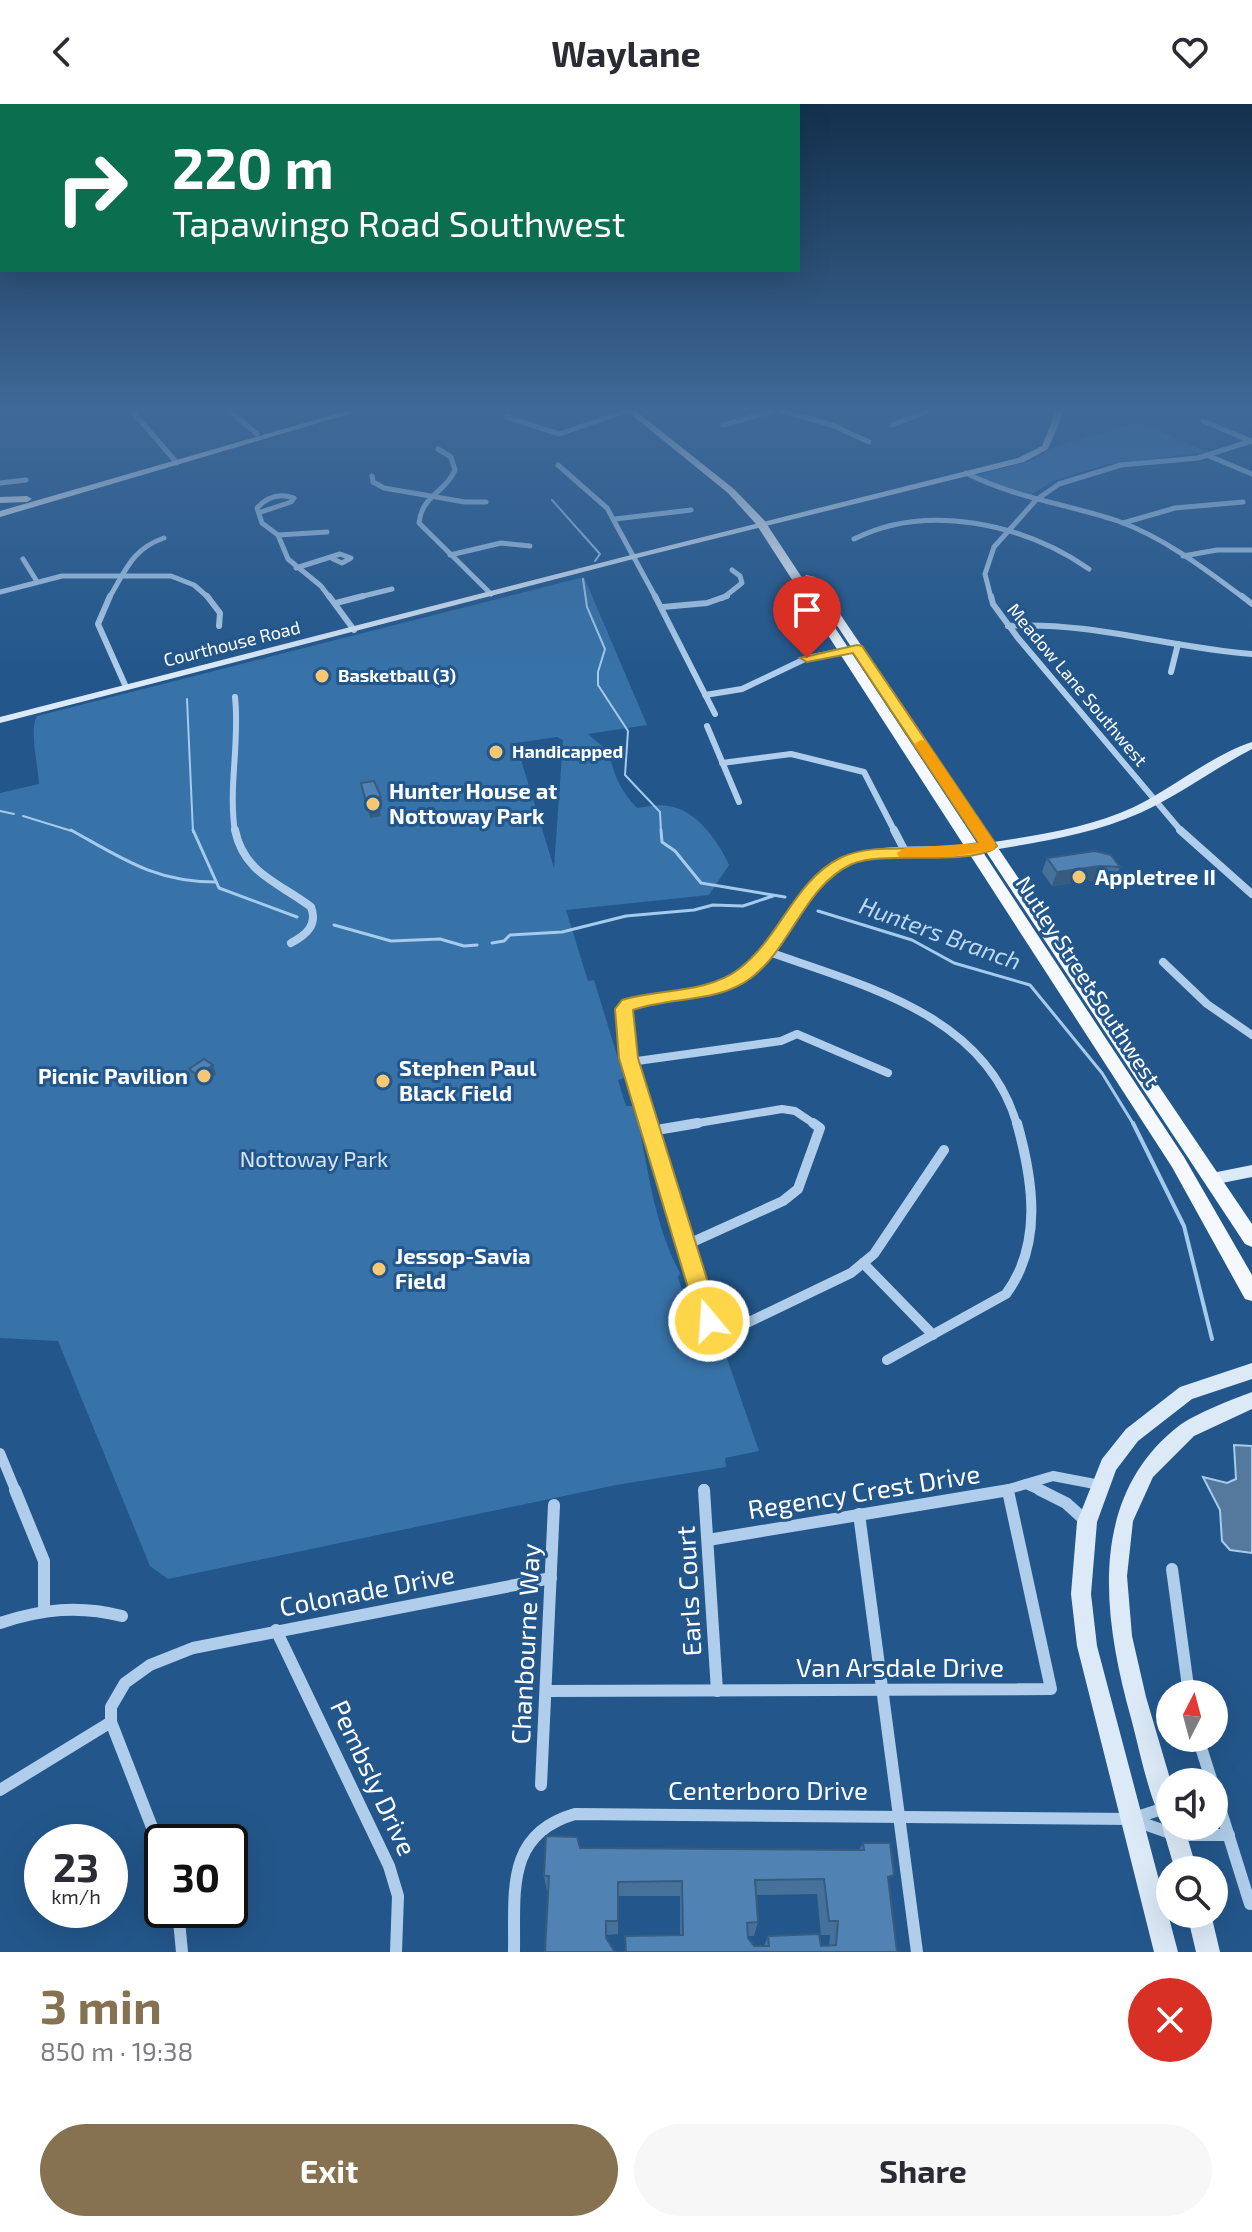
<!DOCTYPE html>
<meta charset="utf-8">
<style>
body{margin:0;font-family:"Exo 2",sans-serif;background:#f7f7f7;color:#2b2b33;height:100vh;display:flex;flex-direction:column;font-size:30px;white-space:nowrap}
*{box-sizing:border-box;margin:0}
p{font-size:26px;color:#7c7c81}
.icon{flex:none;width:44px;height:44px;fill:none;stroke:currentColor;stroke-width:2;stroke-linecap:round;stroke-linejoin:round}
.map{position:relative;height:1848px;overflow:hidden}
.panel{display:flex;flex-direction:column;background:#fff;flex:1}
.panel>*{flex:none}
.banner{position:absolute;left:0px;top:0px;width:800px;height:168px;box-shadow:0 8px 32px #0002;background:#0b6e4f;color:#fff;overflow:hidden}
.needle{width:52px;rotate:6deg}
.controls{position:absolute;left:1156px;top:1576px;display:grid;gap:16px}
.controls a{display:grid;place-items:center;width:72px;height:72px;border-radius:50%;background:#fff;box-shadow:0 8px 32px #0002;font-size:40px}
.speed{position:absolute;left:24px;top:1720px;display:flex;gap:16px;font-size:40px;font-weight:700;text-align:center}
.speed>*{display:grid;place-content:center;width:104px;height:104px;border-radius:50%;background:#fff;box-shadow:0 8px 32px #0002;line-height:1}
.speed small{font-size:20px;font-weight:400}
.speed .limit{border:4px solid #111;border-radius:12px;background:#fff;color:#111}
.pin{position:absolute;display:grid;place-items:center;width:68px;height:68px;color:#fff;margin:-82px -34px;border-radius:50% 50% 50% 0;rotate:-45deg;box-shadow:0 0 8px #0007}
.pin .icon{rotate:45deg}
.me{position:absolute;width:88px;margin:-44px;rotate:342deg;stroke-linejoin:round;filter:drop-shadow(0 0 6px #0008)}
.turn{display:flex;align-items:center;gap:28px;height:168px;padding:0 40px;font-size:36px}
.turn .icon{width:104px;height:104px;stroke-width:2.5}
.turn b{display:block;font-size:56px;line-height:68px}
.round{display:grid;place-items:center;flex:none;width:84px;height:84px;border-radius:42px;background:#f7f7f7}
.overview{display:flex;align-items:center;justify-content:space-between;height:136px;padding:0 40px}
h1{font-size:48px;font-weight:700;line-height:60px;color:#867250}
.cta{display:flex;gap:16px;margin-top:auto;padding:16px 40px}
.cta a{flex:1;height:92px;border-radius:48px;background:#867250;color:#fff;font-size:32px;font-weight:700;line-height:92px;text-align:center}
.cta a+a{background:#f7f7f7;color:#2b2b33}
header{display:flex;justify-content:space-between;align-items:center;height:104px;padding:0 40px;background:#fff;font-size:36px;font-weight:700}
.map>svg:first-child{display:block}
</style>
<header><svg class="icon" aria-label="back" viewBox="0 0 24 24"><path d="M15 5l-7 7 7 7"/></svg>Waylane<svg class="icon" aria-label="heart" viewBox="0 0 24 24"><path d="M12 20l-8-8c-3-5 5-10 8-4 3-6 11-1 8 4z"/></svg></header>
<div class="map">
<svg width="1252" height="1848" viewBox="0 0 1252 1848">
<rect width="100%" height="100%" fill="#23578b"/>
<g fill="#3772a8" fill-rule="evenodd">
<path d="M 1138,318 L 1208,348 L 1104,361 L 1053,377 L 1031,391 L 995,380 L 977,371 L 1031,357 L 1053,343 Z"/>
<path d="M 584,473 L 647,621 L 588,630 L 609,648 C 614,672 620,686 637,704 C 646,703 659,700 668,702 C 696,705 719,738 729,761 L 709,791 L 566,806 L 588,877 L 594,876 L 624,974 L 618,976 L 626,1002 L 635,1002 C 647,1057 653,1119 680,1169 L 678,1173 L 693,1221 L 700,1224 L 708,1243 L 722,1240 L 759,1347 L 725,1354 L 726,1363 L 616,1381 L 168,1475 L 150,1462 L 58,1237 L 0,1234 L 0,689 L 39,680 C 38,660 29,626 37,612 ZM 557,633 L 563,636 L 554,764 L 516,639 Z"/>
</g>
<path fill="#55799d" stroke="#a4caec" stroke-width="2" d="M 1234,1341 L 1252,1342 L 1252,1449 L 1230,1446 L 1222,1437 L 1220,1406 L 1203,1373 L 1227,1379 L 1236,1375 Z"/>
<g fill="none" stroke-linecap="round" stroke-linejoin="round">
<g stroke="#a4caec" stroke-width="2">
<path d="M 552,396 L 600,450 L 595,457"/>
<path d="M 583,475 L 587,503 L 605,545 L 598,568 L 598,581 L 628,627 L 625,671 L 660,708 L 661,728"/>
<path d="M 187,595 L 193,728"/>
<path d="M 0,707 L 14,710"/>
<path d="M 23,712 L 75,728"/>
</g>
<g stroke="#a4caec" stroke-width="3">
<path d="M 71,726 C 123,755 155,778 216,778"/>
<path d="M 193,726 L 219,784 L 297,813"/>
<path d="M 661,726 L 662,738 L 675,747 L 701,779 L 785,793"/>
<path d="M 818,807 L 912,836 L 954,859 L 1030,881 L 1102,969 L 1134,1021"/>
<path d="M 334,821 L 391,837 L 440,835 L 464,842 L 477,841"/>
<path d="M 492,839 L 504,837 L 510,831 L 562,828 L 626,812 L 694,806 L 713,801 L 743,802 L 773,792"/>
</g>
<path stroke="#a4caec" stroke-width="4" d="M 1133,1019 L 1184,1122 L 1212,1235"/>
<g stroke="#b0ceeb" stroke-width="5">
<path d="M 132,307 L 177,359"/>
<path d="M 230,307 L 257,330"/>
<path d="M 782,307 L 832,321 L 869,338"/>
<path d="M 507,313 L 559,330 L 626,307"/>
<path d="M 1203,317 L 1251,337"/>
<path d="M 723,321 L 773,307"/>
<path d="M 892,321 L 929,307"/>
<path d="M 438,345 L 451,353 L 455,366 C 445,389 422,391 419,419 L 491,490"/>
<path d="M 1209,352 L 1252,370"/>
<path d="M 558,361 L 607,404 L 656,494"/>
<path d="M 966,369 C 1015,394 1067,400 1118,417 C 1165,434 1205,465 1244,494"/>
<path d="M 372,372 L 373,378 L 384,384 L 465,398 L 486,398"/>
<path d="M 0,379 L 26,376"/>
<path d="M 261,408 L 291,398 L 294,394 C 280,389 267,393 257,404 L 262,419 L 278,431 L 288,455 L 321,482 L 330,494"/>
<path d="M 615,415 L 691,406"/>
<path d="M 1123,419 L 1175,404 L 1243,398"/>
<path d="M 278,431 L 327,428"/>
<path d="M 854,435 C 927,398 1024,420 1089,465"/>
<path d="M 450,451 L 501,439 L 530,442"/>
<path d="M 1183,452 L 1217,446 L 1252,446"/>
<path d="M 23,455 L 36,476"/>
<path d="M 296,464 L 340,450 L 351,454 L 342,459 L 333,455"/>
<path d="M 0,488 L 62,472 L 171,472 L 194,481 L 209,494"/>
<path d="M 109,494 C 126,466 132,445 164,434"/>
<path d="M 355,494 L 392,485"/>
<path d="M 723,494 L 742,479 L 740,472 L 732,466"/>
<path d="M 991,494 L 985,470 L 994,443 L 1036,396 L 1059,380 L 1121,361 L 1198,354 L 1252,337"/>
</g>
<g stroke="#b0ceeb" stroke-width="6">
<path d="M 110,492 L 98,520 L 126,583"/>
<path d="M 207,492 L 220,509 L 219,522"/>
<path d="M 329,492 L 354,526"/>
<path d="M 655,492 L 715,610"/>
<path d="M 991,492 L 993,500 L 1018,534 L 1182,728"/>
<path d="M 1242,492 L 1252,500"/>
<path d="M 336,499 L 363,492"/>
<path d="M 663,503 L 707,499 L 727,492"/>
<path d="M 1008,522 C 1091,517 1170,544 1252,550"/>
<path d="M 1171,568 L 1178,540"/>
<path d="M 705,591 L 742,585 L 807,554 L 848,546"/>
<path d="M 707,622 L 739,698"/>
<path d="M 722,659 L 791,650 L 864,668 L 895,728"/>
<path d="M 235,728 C 228,683 240,638 235,593"/>
</g>
<g stroke="#b0ceeb" stroke-width="8">
<path d="M 235,726 C 244,770 280,779 311,803 C 318,821 306,831 291,839"/>
<path d="M 894,726 L 906,749"/>
<path d="M 1180,726 L 1252,790"/>
<path d="M 769,848 C 865,882 986,911 1017,1021"/>
<path d="M 1163,858 L 1207,900 L 1252,931"/>
<path d="M 630,958 L 781,937 L 797,930 L 888,969"/>
<path d="M 649,1021 L 629,954 L 624,905 L 628,900 C 696,889 746,888 785,824 C 800,800 814,773 840,760 C 880,740 930,749 973,745"/>
<path d="M 686,1021 L 782,1005 L 795,1007 L 816,1021"/>
</g>
<g stroke="#b0ceeb" stroke-width="10">
<path d="M 649,1019 L 709,1217 L 726,1229 L 851,1169 L 874,1150 L 944,1046"/>
<path d="M 651,1027 L 698,1019"/>
<path d="M 686,1141 L 783,1097 L 798,1085 L 820,1024 L 813,1019"/>
<path d="M 863,1159 L 933,1231"/>
<path d="M 887,1256 L 1006,1190 C 1043,1140 1033,1076 1017,1019"/>
<path d="M 0,1349 L 16,1388"/>
<path d="M 1026,1380 L 1044,1388"/>
<path d="M 704,1385 L 704,1388"/>
<path d="M 999,1388 L 1053,1372 L 1100,1381"/>
</g>
<g stroke="#b0ceeb" stroke-width="12">
<path d="M 15,1386 L 44,1457 L 44,1505"/>
<path d="M 704,1386 L 717,1587"/>
<path d="M 1040,1386 L 1066,1399 L 1086,1417"/>
<path d="M 859,1410 L 917,1848"/>
<path d="M 708,1436 L 1009,1386"/>
<path d="M 1172,1465 L 1189,1590"/>
<path d="M 0,1519 C 42,1505 79,1501 122,1512"/>
<path d="M 276,1526 L 389,1762 L 398,1792 L 396,1848"/>
<path d="M 546,1587 L 1051,1585 L 1008,1387"/>
<path d="M 1198,1634 L 1212,1678"/>
<path d="M 541,1681 L 554,1401"/>
<path d="M 1214,1685 L 1250,1800"/>
<path d="M 0,1686 L 111,1618"/>
<path d="M 1136,1717 L 1176,1731 L 1229,1731"/>
<path d="M 162,1749 L 111,1618 L 111,1603 L 125,1579 L 150,1561 L 193,1544 L 551,1474"/>
<path d="M 178,1806 L 182,1848"/>
<path d="M 514,1848 C 515,1788 505,1730 575,1710 L 1131,1715 L 1165,1704"/>
</g>
<g fill="#dceaf8" fill-rule="evenodd">
<path d="M 1056,307 L 1064,307 L 1048,345 L 1024,358 L 641,453 L 0,619 L 0,613 L 635,450 L 1018,354 L 1042,342 Z"/>
<path d="M 1252,638 L 1252,645 C 1214,665 1179,691 1140,709 C 1088,732 1029,740 973,749 L 967,745 L 973,741 C 1027,733 1084,726 1134,703 C 1173,684 1212,651 1252,638 Z"/>
<path d="M 1252,1061 L 1252,1073 L 1212,1081 L 1206,1079 L 1204,1075 L 1206,1071 L 1212,1069 Z"/>
<path d="M 1252,1259 L 1252,1275 L 1192,1295 L 1138,1337 L 1116,1366 L 1097,1418 L 1091,1490 L 1097,1542 L 1178,1848 L 1154,1848 L 1077,1542 L 1071,1490 L 1077,1418 L 1102,1355 L 1126,1325 L 1180,1283 Z"/>
<path d="M 1252,1288 L 1252,1305 L 1194,1332 L 1153,1373 L 1133,1417 L 1127,1472 L 1132,1532 L 1146,1593 L 1171,1678 L 1170,1722 L 1184,1722 L 1197,1766 L 1175,1766 L 1162,1722 L 1163,1719 C 1149,1694 1139,1644 1131,1614 C 1103,1514 1086,1393 1180,1321 C 1195,1310 1233,1295 1252,1288 Z"/>
<path d="M 1187,1810 L 1211,1810 L 1220,1848 L 1196,1848 Z"/>
</g>
<g fill="#f5f9fe" fill-rule="evenodd">
<path d="M 346,307 L 359,307 L 0,413 L 0,407 Z"/>
<path d="M 627,307 L 636,307 L 734,385 L 764,416 L 1184,1053 L 1252,1171 L 1252,1197 L 1245,1195 L 1172,1063 L 756,420 L 728,389 Z"/>
<path d="M 0,393 L 27,392 L 32,395 L 27,398 L 0,399 Z"/>
<path d="M 806,471 L 815,473 L 1252,1120 L 1252,1143 L 1245,1140 L 805,473 Z"/>
</g>
</g>
<g fill="#45719b" fill-rule="evenodd">
<path d="M 1047,754 L 1120,763 L 1115,777 L 1095,776 L 1052,782 L 1042,768 Z"/>
<path d="M 189,965 L 216,970 L 201,981 L 193,974 Z"/>
<path d="M 863,1739 L 889,1778 L 897,1848 L 625,1848 L 680,1831 L 680,1792 L 618,1792 L 618,1830 L 606,1831 L 547,1787 L 544,1772 L 580,1744 L 859,1746 ZM 817,1790 L 821,1831 L 830,1831 L 829,1842 L 821,1842 L 768,1832 L 764,1842 L 754,1842 L 748,1832 L 754,1832 L 758,1818 L 756,1791 Z"/>
</g>
<g fill="#385c7e">
<path d="M 381,693 L 382,703 L 379,703 L 381,712 L 370,714 L 368,705 L 376,694 Z"/>
<path d="M 1100,762 L 1095,776 L 1052,782 L 1057,768 Z"/>
<path d="M 213,961 L 216,970 L 201,981 L 197,971 Z"/>
</g>
<g fill="#5083b4" stroke="#385c7e" stroke-width="2" fill-rule="evenodd">
<path d="M 374,677 L 381,693 L 376,694 L 379,702 L 368,705 L 361,679 Z"/>
<path d="M 1095,747 L 1111,751 L 1120,763 L 1100,762 L 1057,768 L 1047,754 Z"/>
<path d="M 204,955 L 213,961 L 197,971 L 189,965 Z"/>
<path d="M 546,1732 L 577,1733 L 580,1744 L 864,1746 L 863,1739 L 890,1739 L 894,1771 L 888,1773 L 897,1848 L 626,1848 L 625,1832 L 683,1831 L 682,1777 L 618,1778 L 618,1817 L 606,1817 L 606,1834 L 615,1848 L 545,1848 L 549,1772 L 544,1772 ZM 824,1775 L 829,1817 L 838,1817 L 836,1841 L 821,1842 L 819,1830 L 768,1832 L 769,1842 L 754,1842 L 748,1834 L 747,1819 L 758,1818 L 755,1776 Z"/>
</g>
<linearGradient id="sky" x2="0" y2="1"><stop stop-color="#13304c"/><stop offset="0.54" stop-color="#3f6998"/><stop offset="1" stop-color="#3f6998" stop-opacity="0"/></linearGradient>
<rect width="1252" height="565" fill="url(#sky)"/>
<path fill="#ffd54a" stroke="#a68a30" stroke-width="2" d="M 857,541 L 862,542 L 997,742 C 976,763 884,746 852,760 C 804,782 792,843 751,874 C 718,899 669,893 633,906 L 638,954 L 720,1217 L 717,1224 L 709,1226 L 701,1224 L 698,1217 L 619,954 L 615,905 L 622,896 C 658,885 708,889 739,865 C 780,834 794,777 840,754 C 869,740 906,746 937,744 C 951,743 965,741 979,739 L 853,549 L 807,558 L 800,554 Z"/>
<path fill="#f59e0b" d="M 921,636 L 926,637 L 995,739 L 995,746 L 951,753 L 899,753 L 897,749 L 905,744 L 979,739 L 914,640 Z"/>
<g fill="#f6c873" stroke="#23578b" stroke-width="3">
<circle cx="322" cy="572" r="8"/>
<circle cx="496" cy="648" r="8"/>
<circle cx="373" cy="700" r="8"/>
<circle cx="1079" cy="773" r="8"/>
<circle cx="204" cy="972" r="8"/>
<circle cx="383" cy="977" r="8"/>
<circle cx="379" cy="1165" r="8"/>
</g>
<g text-anchor="middle" stroke-width="6" stroke-linejoin="round" paint-order="stroke">
<g font-size="18" fill="#fff" stroke="#23578b">
<text transform="translate(232 540) rotate(-14)" y="6">Courthouse Road</text>
<text transform="translate(1077 581) rotate(50)" y="6">Meadow Lane Southwest</text>
</g>
<g font-size="18" font-weight="bold" fill="#fff" stroke="#23578b" text-anchor="start">
<text x="338" y="578">Basketball (3)</text>
<text x="512" y="654">Handicapped</text>
</g>
<g font-size="22" font-weight="bold" fill="#fff" stroke="#23578b" text-anchor="start">
<text x="389" y="695">Hunter House at<tspan x="389" dy="25">Nottoway Park</tspan></text>
<text x="1095" y="781">Appletree II</text>
<text x="399" y="972">Stephen Paul<tspan x="399" dy="25">Black Field</tspan></text>
<text x="188" y="980" text-anchor="end">Picnic Pavilion</text>
<text x="395" y="1160">Jessop-Savia<tspan x="395" dy="25">Field</tspan></text>
</g>
<g font-size="22" fill="#fff" stroke="#23578b">
<text transform="translate(1088 877) rotate(57)" y="8">Nutley Street Southwest</text>
</g>
<g font-size="22" fill="#d5e7f8" stroke="#23578b">
<text x="314" y="1063">Nottoway Park</text>
</g>
<g font-size="24" font-style="italic" fill="#bcd8f2" stroke="#23578b">
<text transform="translate(940 830) rotate(20)" y="8">Hunters Branch</text>
</g>
<g font-size="26" fill="#fff" stroke="#23578b">
<text transform="translate(864 1388) rotate(-9)" y="9">Regency Crest Drive</text>
<text transform="translate(367 1487) rotate(-11)" y="9">Colonade Drive</text>
<text transform="translate(689 1487) rotate(-93)" y="9">Earls Court</text>
<text transform="translate(526 1540) rotate(-87)" y="9">Chanbourne Way</text>
<text x="900" y="1573">Van Arsdale Drive</text>
<text transform="translate(373 1674) rotate(65)" y="9">Pembsly Drive</text>
<text x="768" y="1696">Centerboro Drive</text>
</g>
</g>
</svg>
<div class="controls">
<a><svg class="needle" viewBox="-14 -14 28 28"><path d="M0-13l5 13h-10z" fill="#e53935"/><path d="M0 13l5-13h-10z" fill="#7c7c81"/></svg></a>
<a><svg class="icon" aria-label="sound" viewBox="0 0 24 24"><path d="M4 9h4l5-4v14l-5-4H4zM17 9q2 3 0 6"/></svg></a>
<a><svg class="icon" aria-label="search" viewBox="0 0 24 24"><circle cx="10" cy="10" r="6"/><path d="M15 15l6 6"/></svg></a>
</div>
<div class="speed"><div>23<small>km/h</small></div><div class="limit">30</div></div>
<div class="pin" style="left:807px;top:554px;background:#d93025"><svg class="icon" aria-label="arrive" viewBox="0 0 24 24"><path d="M6 21V4h12l-3 4 3 4H6"/></svg></div>
<svg class="me" style="left:709px;top:1217px" viewBox="-20 -20 40 40"><circle r="17" fill="#ffd54a" stroke="#fff" stroke-width="3"/><path d="M0-11L8 9 0 5-8 9z" fill="#fff"/></svg>
<div class="banner">
<div class="turn"><svg class="icon" aria-label="right" viewBox="0 0 24 24"><path d="M7 20v-9h11M14 6l5 5-5 5"/></svg><div><b>220 m</b>Tapawingo Road Southwest</div></div>
</div>
</div>
<section class="panel">
<div class="overview"><div><h1>3 min</h1><p>850 m · 19:38</p></div><a class="round" style="background:#d93025;color:#fff"><svg class="icon" aria-label="close" viewBox="0 0 24 24"><path d="M6 6l12 12M18 6L6 18"/></svg></a></div>
<div class="cta"><a>Exit</a><a>Share</a></div>
</section>
